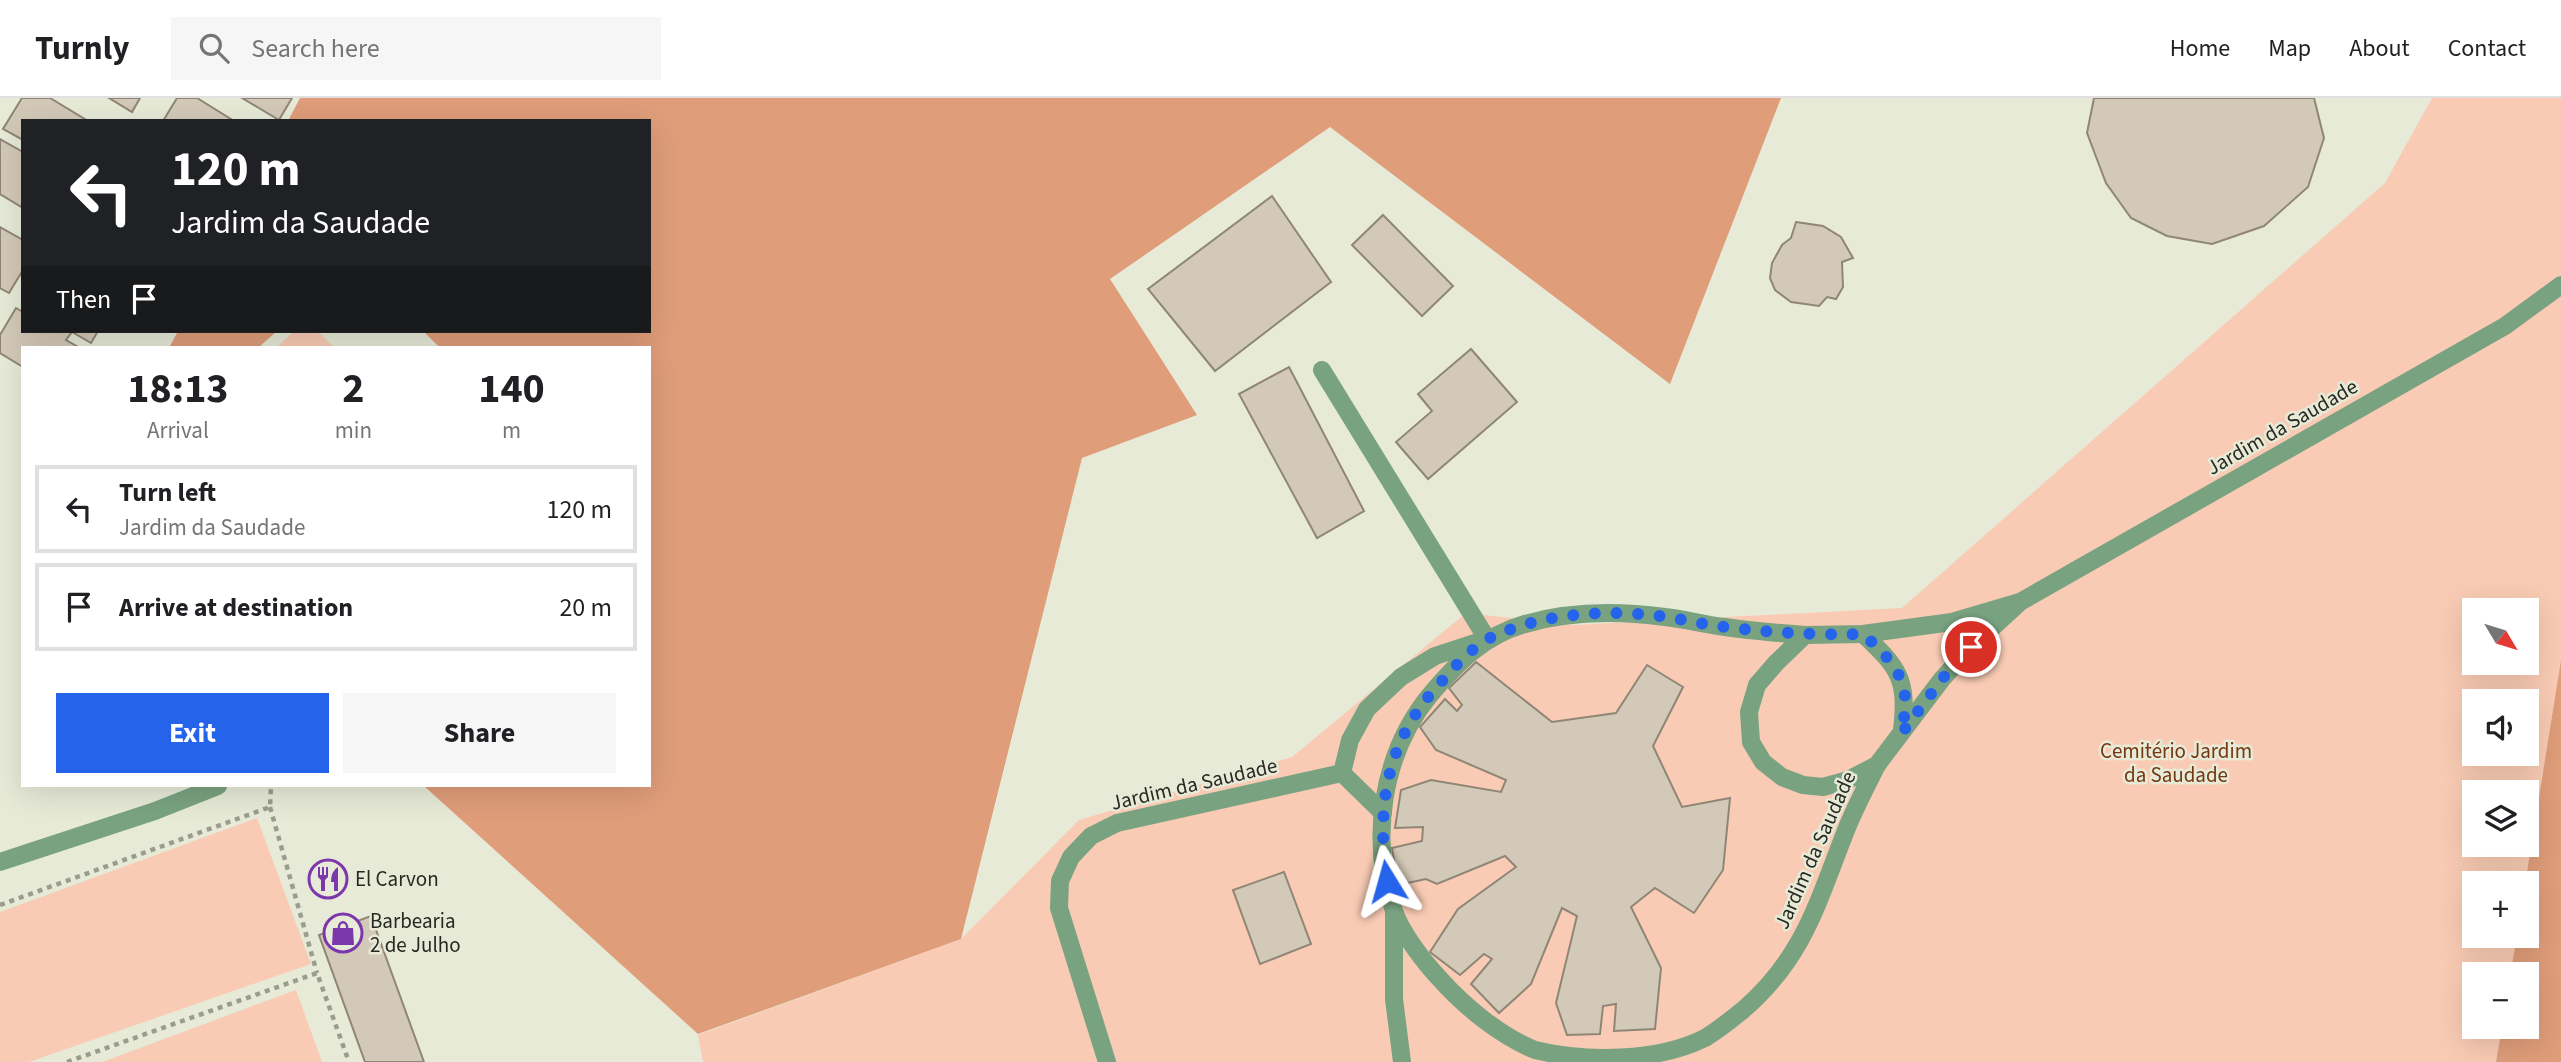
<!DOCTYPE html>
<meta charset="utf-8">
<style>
body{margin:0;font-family:"Source Sans 3",sans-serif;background:#f6f6f6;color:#202124;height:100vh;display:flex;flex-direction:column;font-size:26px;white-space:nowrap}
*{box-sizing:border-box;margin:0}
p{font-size:23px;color:#757577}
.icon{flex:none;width:38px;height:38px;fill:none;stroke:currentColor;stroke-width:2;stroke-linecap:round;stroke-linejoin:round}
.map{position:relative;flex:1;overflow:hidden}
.drawer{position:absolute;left:21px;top:248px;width:630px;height:441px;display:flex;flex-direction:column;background:#fff;border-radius:0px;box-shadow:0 7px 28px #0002}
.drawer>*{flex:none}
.top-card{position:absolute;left:21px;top:21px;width:630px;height:214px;border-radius:0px;box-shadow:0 7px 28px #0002;background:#202124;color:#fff;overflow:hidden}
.needle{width:46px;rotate:128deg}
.buttons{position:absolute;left:2462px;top:500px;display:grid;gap:14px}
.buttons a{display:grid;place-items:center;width:77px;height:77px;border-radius:0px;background:#fff;box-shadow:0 7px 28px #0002;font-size:35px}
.pin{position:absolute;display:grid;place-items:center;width:60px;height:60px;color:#fff;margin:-30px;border:4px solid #fff;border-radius:50%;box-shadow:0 2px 7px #0007}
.me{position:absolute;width:77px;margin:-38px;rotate:352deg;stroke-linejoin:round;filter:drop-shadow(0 0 5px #0008)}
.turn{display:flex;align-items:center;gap:24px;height:147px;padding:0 35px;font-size:32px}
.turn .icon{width:91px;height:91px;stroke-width:2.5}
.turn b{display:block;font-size:49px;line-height:60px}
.then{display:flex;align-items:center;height:66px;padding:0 35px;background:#0003;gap:14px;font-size:26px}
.eta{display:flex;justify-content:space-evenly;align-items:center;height:119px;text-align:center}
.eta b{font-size:42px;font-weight:700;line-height:49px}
.primary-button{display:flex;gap:14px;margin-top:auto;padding:14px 35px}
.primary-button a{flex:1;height:80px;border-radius:0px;background:#2563eb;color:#fff;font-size:28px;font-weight:700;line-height:80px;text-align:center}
.primary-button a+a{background:#f6f6f6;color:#202124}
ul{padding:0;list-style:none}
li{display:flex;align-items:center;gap:21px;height:88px;margin:0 14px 10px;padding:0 21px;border:4px solid #e0e0e0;border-radius:0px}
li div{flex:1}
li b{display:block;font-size:26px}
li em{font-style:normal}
header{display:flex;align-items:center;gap:42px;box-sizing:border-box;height:98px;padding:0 35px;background:#fff;border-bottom:2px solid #e0e0e0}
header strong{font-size:33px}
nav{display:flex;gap:38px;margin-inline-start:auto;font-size:24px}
.search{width:490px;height:63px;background:#f6f6f6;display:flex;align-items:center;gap:18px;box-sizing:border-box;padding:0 24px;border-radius:0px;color:#757577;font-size:26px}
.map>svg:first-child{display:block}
</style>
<header>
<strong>Turnly</strong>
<div class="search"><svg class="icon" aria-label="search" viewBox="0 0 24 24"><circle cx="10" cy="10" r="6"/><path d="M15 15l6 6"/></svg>Search here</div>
<nav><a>Home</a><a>Map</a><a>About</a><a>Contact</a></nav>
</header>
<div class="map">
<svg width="2561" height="964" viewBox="0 0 2561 964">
<rect width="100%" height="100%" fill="#e7ead7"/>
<g fill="#f9cbb4" fill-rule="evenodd">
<path d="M 2432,0 L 2561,0 L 2561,562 L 2525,786 L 2474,786 L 2474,838 L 2517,838 L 2510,877 L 2474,877 L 2474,929 L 2502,929 L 2496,964 L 703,964 L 698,937 L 961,841 L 1079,722 L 1292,659 L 1466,515 L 1574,527 L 1902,510 L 2385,85 ZM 2474,513 L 2527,513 L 2527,565 L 2474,565 ZM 2474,604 L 2527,604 L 2527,656 L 2474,656 ZM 2474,695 L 2527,695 L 2527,747 L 2474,747 Z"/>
<path d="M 294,233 L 317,233 L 335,250 L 276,250 Z"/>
<path d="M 257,720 L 311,866 L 29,964 L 0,964 L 0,814 Z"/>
<path d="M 296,892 L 322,964 L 102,964 Z"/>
</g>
<g fill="#df9d7a">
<path d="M 300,0 L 1781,0 L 1670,286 L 1330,29 L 1110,181 L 1197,317 L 1082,360 L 961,841 L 698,936 L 424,688 L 649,688 L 649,250 L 440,250 L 423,233 L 649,233 L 649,23 L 288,23 Z"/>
<path d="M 178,233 L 277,233 L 258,250 L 169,250 Z"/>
<path d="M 2561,562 L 2561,964 L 2496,964 L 2502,929 L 2527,929 L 2527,877 L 2510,877 L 2517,838 L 2527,838 L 2527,786 L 2525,786 Z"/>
</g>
<g fill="#d3c9b8" stroke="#8f8676" stroke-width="2">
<path d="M 22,0 L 50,0 L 88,23 L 23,23 L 23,42 L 3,31 Z"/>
<path d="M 109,0 L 140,0 L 132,14 Z"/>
<path d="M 177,0 L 197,0 L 234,23 L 163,23 Z"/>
<path d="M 242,0 L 292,0 L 279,22 Z"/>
<path d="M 2094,0 L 2314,0 L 2324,40 L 2308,89 L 2264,128 L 2212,146 L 2167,138 L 2131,120 L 2106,85 L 2087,35 Z"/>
<path d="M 0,41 L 23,54 L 23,110 L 0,96 Z"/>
<path d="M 1272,98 L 1331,184 L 1215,273 L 1148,191 Z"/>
<path d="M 1383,117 L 1453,188 L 1422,218 L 1352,147 Z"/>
<path d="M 1796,124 L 1823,128 L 1841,139 L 1853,160 L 1842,164 L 1843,189 L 1836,201 L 1827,199 L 1819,208 L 1791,204 L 1775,192 L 1770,180 L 1772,165 L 1782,147 L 1791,140 Z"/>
<path d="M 0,129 L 23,142 L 23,172 L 9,195 L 0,190 Z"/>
<path d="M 16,210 L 23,214 L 23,233 L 98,233 L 91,245 L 72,234 L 66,242 L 80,250 L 23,250 L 23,269 L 0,255 L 0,237 Z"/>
<path d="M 1471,251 L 1517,304 L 1428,381 L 1396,344 L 1432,313 L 1418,296 Z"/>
<path d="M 1289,269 L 1364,413 L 1317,440 L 1239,296 Z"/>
<path d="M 1476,564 L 1552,624 L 1616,615 L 1647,567 L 1683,589 L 1653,648 L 1682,709 L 1730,700 L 1723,772 L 1694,815 L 1655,790 L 1631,809 L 1661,870 L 1655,931 L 1614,933 L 1616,906 L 1603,908 L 1600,936 L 1567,937 L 1556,905 L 1577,818 L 1562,810 L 1531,886 L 1499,915 L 1471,886 L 1492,861 L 1484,856 L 1460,877 L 1430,854 L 1458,811 L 1516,769 L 1505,758 L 1437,786 L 1426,781 L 1398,787 L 1392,750 L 1422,743 L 1423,729 L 1395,730 L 1401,692 L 1431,682 L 1501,694 L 1506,682 L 1436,652 L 1420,629 L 1445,601 L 1457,613 L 1462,607 L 1449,590 Z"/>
<path d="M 1284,774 L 1311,846 L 1260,866 L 1233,792 Z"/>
<path d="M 371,818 L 424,964 L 365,964 L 319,837 Z"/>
</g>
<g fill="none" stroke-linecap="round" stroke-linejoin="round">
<g stroke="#9a9c8e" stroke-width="4.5" stroke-dasharray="5 5" stroke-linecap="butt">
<path d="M 270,709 L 317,875"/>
<path d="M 0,807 L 270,709 L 271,688"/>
<path d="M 67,964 L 317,875 L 349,964"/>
</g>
<g stroke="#79a380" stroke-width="18">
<path d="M 1322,272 L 1487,541 L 1435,558 L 1401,579 L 1367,611 L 1350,642 L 1342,675"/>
<path d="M 2020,504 L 1952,524 L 1863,536 L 1805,537 L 1776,565 L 1757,587 L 1749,614 L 1751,644 L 1763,664 L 1782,679 L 1803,687 L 1823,689 L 1848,682 L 1877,667 L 1942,581 L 1971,549 L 2020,504 L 2505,228 L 2561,187"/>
<path d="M 1863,536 C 1899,570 1908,581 1902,632"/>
<path d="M 1805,537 C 1778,535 1751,533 1725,529 C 1705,527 1685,521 1665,519 C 1620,513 1569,513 1525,526 C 1483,538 1457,565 1430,597 C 1382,655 1369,742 1394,813 C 1401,834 1424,864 1439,880 C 1464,908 1500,938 1535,952 C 1586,964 1657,964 1705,940 C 1718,932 1732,921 1743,912 C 1802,861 1816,809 1843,740 C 1852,715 1865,691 1877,667"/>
<path d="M 1342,675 L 1383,715"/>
<path d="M 0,764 L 155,713 L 218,688"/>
<path d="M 1394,815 L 1394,901 L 1402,964"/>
<path d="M 1107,964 L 1059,810 L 1060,783 L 1071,759 L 1091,738 L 1117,725 L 1342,675"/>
</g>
</g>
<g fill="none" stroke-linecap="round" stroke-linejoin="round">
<path stroke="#2563eb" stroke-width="12" stroke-dasharray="0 21.6" d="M 1387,783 C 1377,716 1384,653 1429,598 C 1444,581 1469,550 1490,540 C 1543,514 1610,511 1667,519 C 1686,522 1705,527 1725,529 C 1771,535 1816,537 1863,536 C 1882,553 1904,573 1905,601 C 1906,612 1903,624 1902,635 L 1942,581 L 1971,549"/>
</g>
<defs>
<symbol id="restaurant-ring" viewBox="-11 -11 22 22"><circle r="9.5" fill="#e7ead7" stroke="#7b37ab" stroke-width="1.5"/><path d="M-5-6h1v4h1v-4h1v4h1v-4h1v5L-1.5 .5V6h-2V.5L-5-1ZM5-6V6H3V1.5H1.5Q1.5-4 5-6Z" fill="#7b37ab"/></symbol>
<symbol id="shop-ring" viewBox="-11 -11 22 22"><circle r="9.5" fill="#e7ead7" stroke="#7b37ab" stroke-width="1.5"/><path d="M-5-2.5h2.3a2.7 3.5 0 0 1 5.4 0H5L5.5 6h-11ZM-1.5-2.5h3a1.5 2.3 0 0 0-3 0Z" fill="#7b37ab"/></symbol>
</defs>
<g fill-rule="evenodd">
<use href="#restaurant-ring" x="306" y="759" width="44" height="44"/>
<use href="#shop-ring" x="321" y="813" width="44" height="44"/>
</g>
<g text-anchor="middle" stroke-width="5" stroke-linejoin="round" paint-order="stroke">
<g font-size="21" fill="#282922" stroke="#e7ead7">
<text transform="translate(2282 329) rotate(-30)" y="7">Jardim da Saudade</text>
<text transform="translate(1194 686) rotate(-13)" y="7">Jardim da Saudade</text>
<text transform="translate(1815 752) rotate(-66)" y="7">Jardim da Saudade</text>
</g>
<g font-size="21" fill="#753812" stroke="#e7ead7">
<text x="2176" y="660">Cemitério Jardim<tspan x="2176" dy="24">da Saudade</tspan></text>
</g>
<g font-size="21" fill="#282922" stroke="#e7ead7" text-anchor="start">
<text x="355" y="788">El Carvon</text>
<text x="370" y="830">Barbearia<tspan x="370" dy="24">2 de Julho</tspan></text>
</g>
</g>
</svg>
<div class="buttons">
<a><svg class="needle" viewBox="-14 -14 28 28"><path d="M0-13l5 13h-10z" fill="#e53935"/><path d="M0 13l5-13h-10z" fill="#757577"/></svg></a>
<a><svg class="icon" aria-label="sound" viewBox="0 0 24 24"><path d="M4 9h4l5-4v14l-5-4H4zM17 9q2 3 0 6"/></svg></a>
<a><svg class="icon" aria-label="layers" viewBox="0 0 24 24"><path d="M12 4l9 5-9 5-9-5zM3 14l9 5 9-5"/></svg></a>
<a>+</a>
<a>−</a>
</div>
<div class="pin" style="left:1971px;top:549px;background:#d93025"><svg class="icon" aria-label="arrive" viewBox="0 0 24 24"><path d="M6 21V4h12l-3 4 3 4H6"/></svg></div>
<svg class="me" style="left:1387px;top:783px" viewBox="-20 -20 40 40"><path d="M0-17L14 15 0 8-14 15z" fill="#2563eb" stroke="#fff" stroke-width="4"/></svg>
<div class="top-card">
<div class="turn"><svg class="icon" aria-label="left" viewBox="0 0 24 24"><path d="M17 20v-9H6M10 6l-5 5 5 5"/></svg><div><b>120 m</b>Jardim da Saudade</div></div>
<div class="then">Then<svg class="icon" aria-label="arrive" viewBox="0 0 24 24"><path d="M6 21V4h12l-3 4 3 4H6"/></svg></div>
</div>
<section class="drawer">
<div class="eta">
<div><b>18:13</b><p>Arrival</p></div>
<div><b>2</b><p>min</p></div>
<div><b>140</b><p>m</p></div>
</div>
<ul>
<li><svg class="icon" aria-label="left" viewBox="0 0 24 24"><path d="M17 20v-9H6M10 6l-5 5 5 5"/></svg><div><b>Turn left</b><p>Jardim da Saudade</p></div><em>120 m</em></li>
<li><svg class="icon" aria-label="arrive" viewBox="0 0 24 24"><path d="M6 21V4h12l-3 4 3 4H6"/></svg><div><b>Arrive at destination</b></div><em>20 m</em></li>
</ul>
<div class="primary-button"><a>Exit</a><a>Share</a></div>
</section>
</div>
